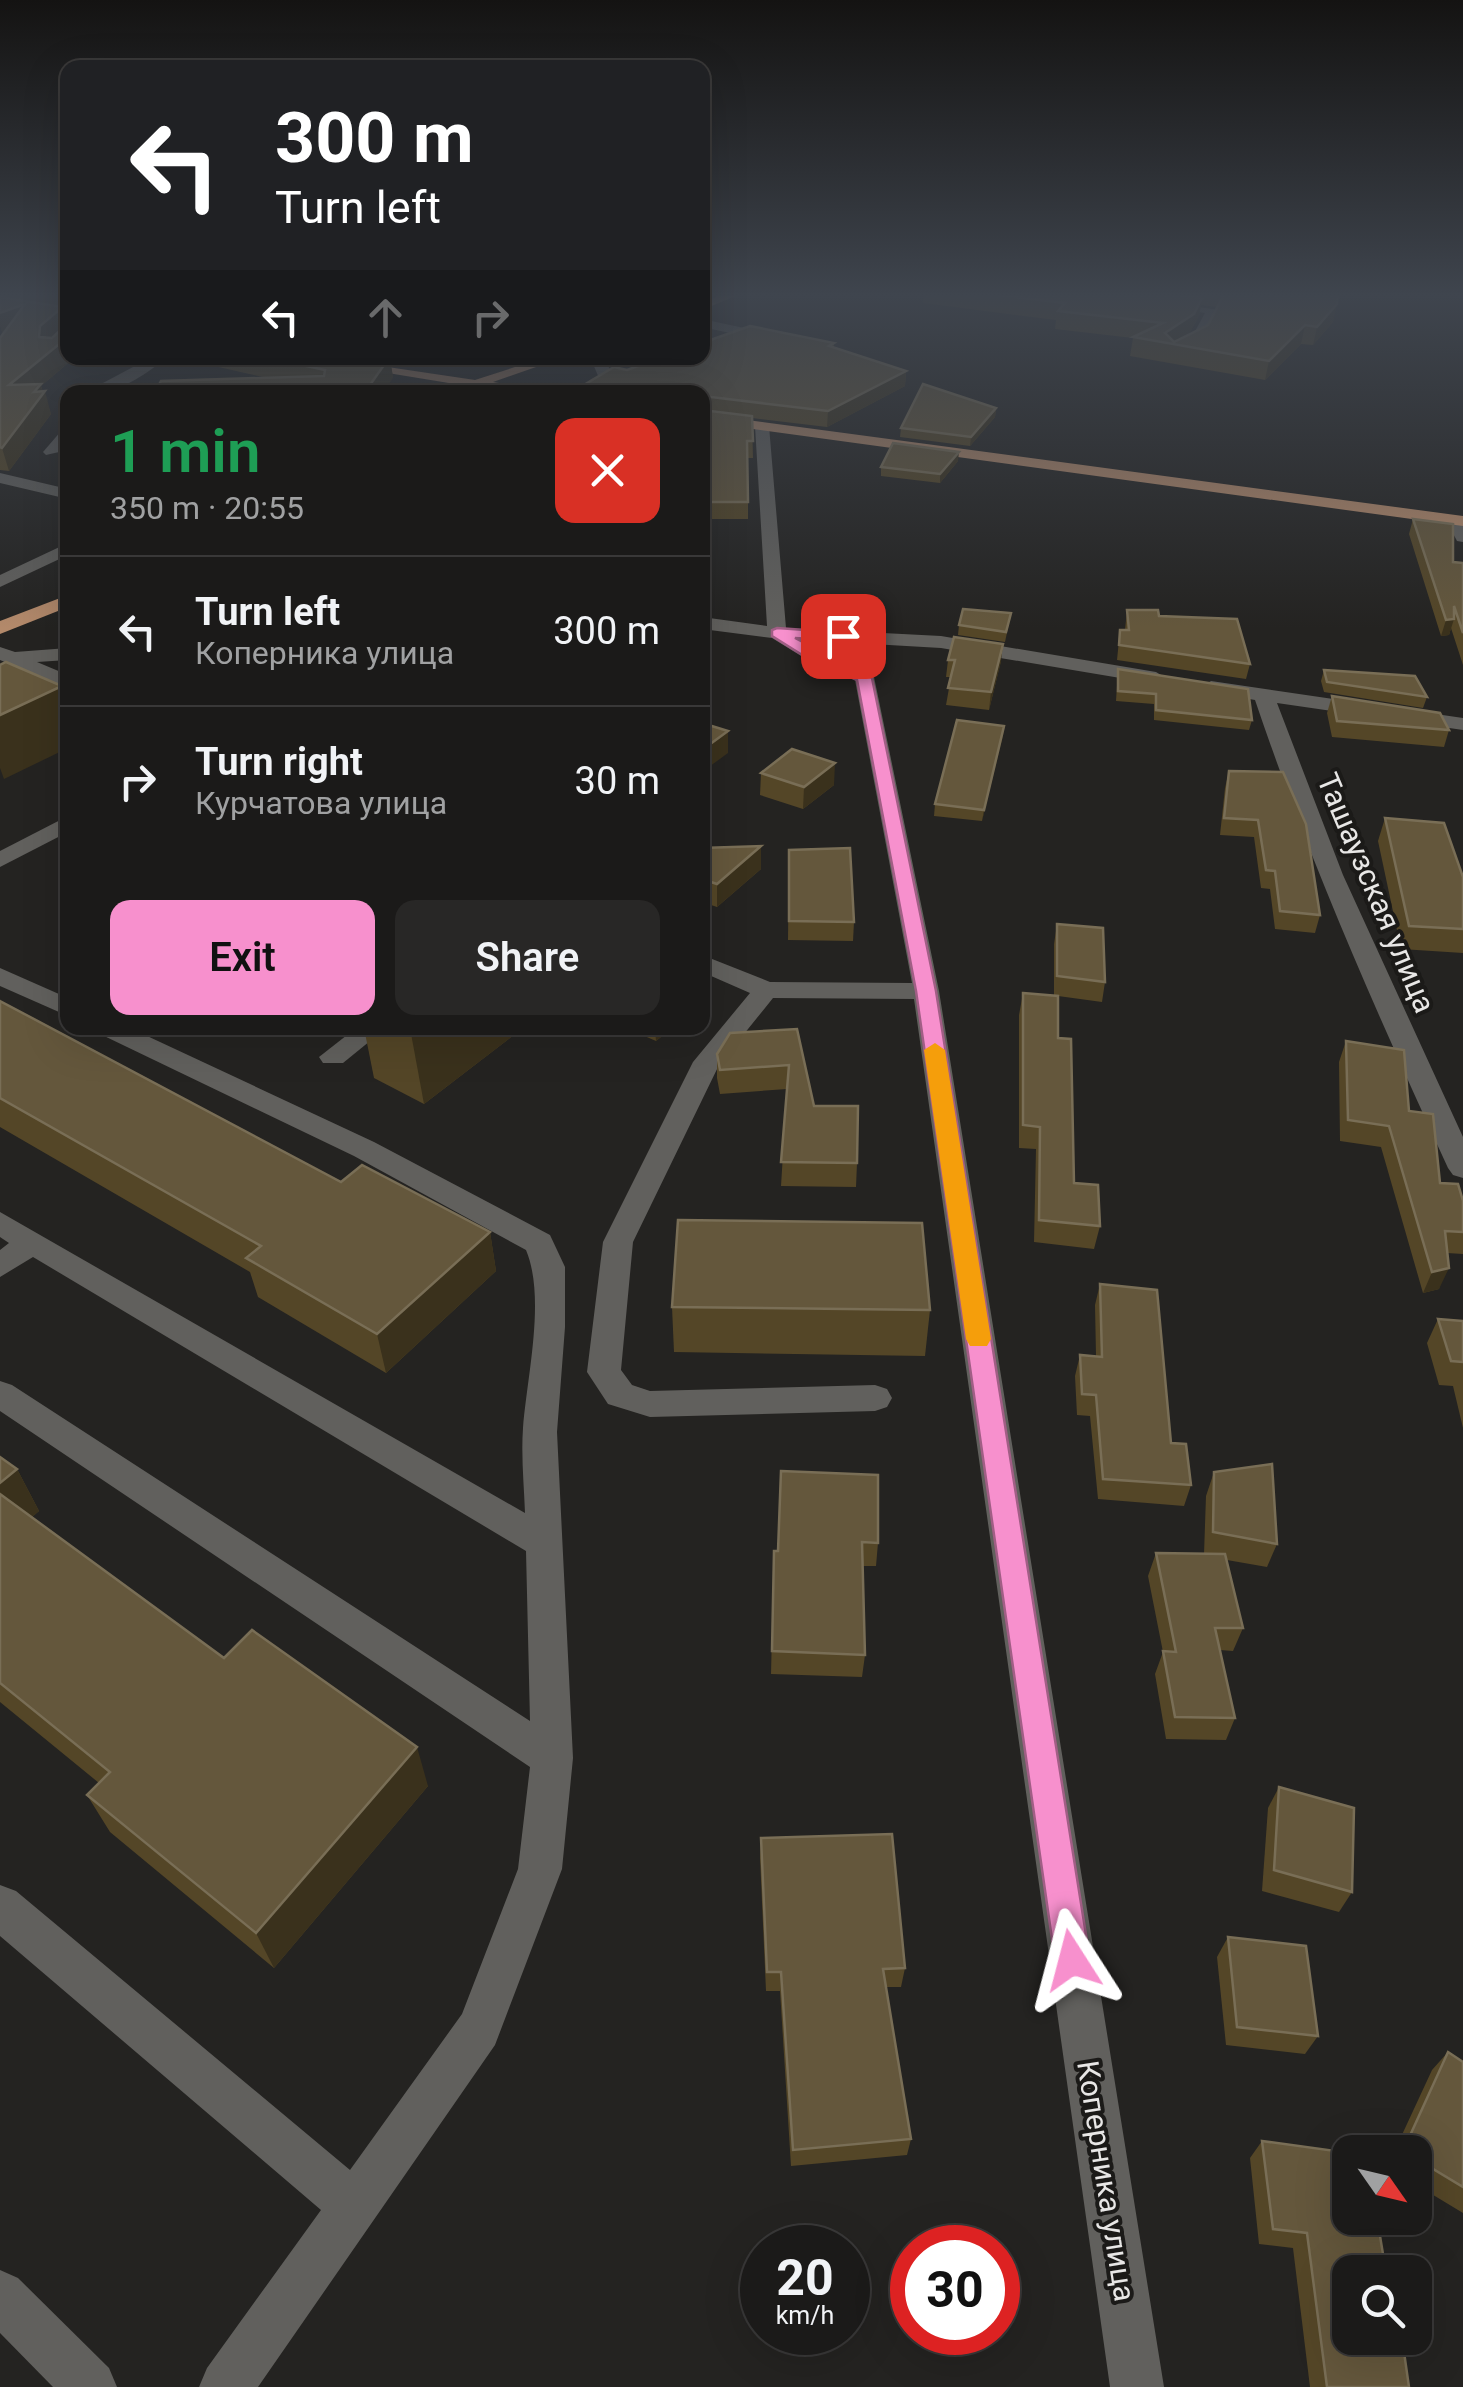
<!DOCTYPE html>
<meta charset="utf-8">
<style>
body{margin:0;font-family:Roboto,sans-serif;background:#282726;color:#f1f3f6;height:100vh;display:flex;flex-direction:column;font-size:38px;white-space:nowrap}
*{box-sizing:border-box;margin:0}
p{font-size:32px;color:#a0a1a2}
.icon{flex:none;width:55px;height:55px;fill:none;stroke:currentColor;stroke-width:2;stroke-linecap:round;stroke-linejoin:round}
.map{position:relative;flex:1;overflow:hidden}
.side{position:absolute;left:60px;top:385px;width:650px;height:650px;display:flex;flex-direction:column;background:#1b1a19;border-radius:20px;box-shadow:0 10px 40px #0002,0 0 0 2px #393838}
.side>*{flex:none}
.hud{position:absolute;left:60px;top:60px;width:650px;height:305px;border-radius:20px;box-shadow:0 10px 40px #0002,0 0 0 2px #393838;background:#202124;color:#fff;overflow:hidden}
.needle{width:65px;rotate:124deg}
.buttons{position:absolute;left:1332px;top:2135px;display:grid;gap:20px}
.buttons a{display:grid;place-items:center;width:100px;height:100px;border-radius:20px;background:#1b1a19;box-shadow:0 10px 40px #0002,0 0 0 2px #393838;font-size:50px}
.speed{position:absolute;left:740px;top:2225px;display:flex;gap:20px;font-size:50px;font-weight:700;text-align:center}
.speed>*{display:grid;place-content:center;width:130px;height:130px;border-radius:50%;background:#1b1a19;box-shadow:0 10px 40px #0002,0 0 0 2px #393838;line-height:1}
.speed small{font-size:25px;font-weight:400}
.speed .limit{border:15px solid #d22;background:#fff;color:#111}
.pin{position:absolute;display:grid;place-items:center;width:85px;height:85px;color:#fff;margin:-42px;border-radius:20px;box-shadow:0 5px 15px #0006}
.me{position:absolute;width:110px;margin:-55px;rotate:351deg;stroke-linejoin:round;filter:drop-shadow(0 0 8px #0008)}
.turn{display:flex;align-items:center;gap:35px;height:210px;padding:0 50px;font-size:45px}
.turn .icon{width:130px;height:130px;stroke-width:2.5}
.turn b{display:block;font-size:70px;line-height:85px}
.lanes{display:flex;align-items:center;height:95px;padding:0 50px;background:#0003;justify-content:center;gap:50px;direction:ltr}
.lanes .off{opacity:.35}
.round{display:grid;place-items:center;flex:none;width:105px;height:105px;border-radius:20px;background:#282726}
.headline{display:flex;align-items:center;justify-content:space-between;height:170px;padding:0 50px}
h1{font-size:60px;font-weight:600;line-height:75px;color:#1e9e55}
.primary-button{display:flex;gap:20px;margin-top:auto;padding:20px 50px}
.primary-button a{flex:1;height:115px;border-radius:20px;background:#f790cd;color:#111;font-size:40px;font-weight:600;line-height:115px;text-align:center}
.primary-button a+a{background:#282726;color:#f1f3f6}
ul{padding:0;list-style:none}
li{display:flex;align-items:center;gap:30px;height:150px;padding:0 50px;border-top:2px solid #393838}
li div{flex:1}
li b{display:block;font-size:38px}
li em{font-style:normal}
.map>svg:first-child{display:block}
</style>
<div class="map">
<svg width="1463" height="2387" viewBox="0 0 1463 2387">
<rect width="100%" height="100%" fill="#242321"/>
<g fill="none" stroke-linecap="round" stroke-linejoin="round">
<g fill="#61605d" fill-rule="evenodd">
<path d="M 1077,294 L 1110,294 L 1219,310 L 1203,340 L 1174,357 L 1169,356 L 1169,350 L 1193,335 L 1205,313 Z"/>
<path d="M 702,319 L 777,335 L 784,339 L 777,343 L 702,327 Z"/>
<path d="M 150,358 L 165,358 C 143,378 115,394 86,392 Z"/>
<path d="M 563,358 L 620,358 L 625,359 L 625,365 L 608,365 L 610,371 C 637,372 660,356 688,358 L 628,380 L 599,378 L 593,364 Z"/>
<path d="M 762,422 L 769,426 L 786,628 L 941,636 L 1156,672 L 1166,678 L 1156,684 L 941,648 L 802,640 L 874,677 L 939,991 L 1164,2387 L 1110,2387 L 914,999 L 773,998 L 719,1065 L 633,1242 L 621,1370 L 632,1385 L 650,1391 L 875,1385 L 887,1389 L 892,1398 L 887,1407 L 875,1411 L 650,1417 L 608,1404 L 587,1372 L 603,1242 L 693,1062 L 750,993 L 702,972 L 702,955 L 770,982 L 912,983 L 855,680 L 806,659 L 772,638 L 702,629 L 702,617 L 767,626 L 755,426 Z"/>
<path d="M 68,423 L 68,439 L 59,452 L 46,455 L 43,452 Z"/>
<path d="M 0,473 L 68,489 L 68,499 L 0,483 Z"/>
<path d="M 1454,515 L 1463,521 L 1463,542 L 1457,541 L 1446,520 Z"/>
<path d="M 68,543 L 68,555 L 0,587 L 0,575 Z"/>
<path d="M 0,647 L 15,652 L 68,648 L 68,660 L 37,662 L 68,675 L 68,689 L 0,660 Z"/>
<path d="M 1211,681 L 1463,718 L 1463,730 L 1277,703 L 1343,875 L 1463,1137 L 1463,1178 L 1453,1175 L 1448,1168 C 1377,1014 1309,860 1255,700 L 1204,691 L 1201,687 Z"/>
<path d="M 68,816 L 68,832 L 0,867 L 0,851 Z"/>
<path d="M 0,968 L 68,998 L 68,1016 L 0,986 Z"/>
<path d="M 96,1028 L 130,1028 L 374,1142 L 550,1235 L 565,1267 L 565,1327 L 557,1432 L 573,1758 L 562,1869 L 495,2045 L 258,2387 L 199,2387 L 207,2368 L 321,2210 L 0,1936 L 0,1885 L 16,1891 L 350,2170 L 462,2014 L 518,1869 L 530,1767 L 0,1411 L 0,1381 L 12,1385 L 530,1721 L 526,1551 L 33,1257 L 0,1277 L 0,1250 L 9,1243 L 0,1237 L 0,1212 L 525,1513 C 524,1485 521,1456 523,1428 C 527,1376 546,1298 526,1250 L 354,1156 L 100,1034 Z"/>
<path d="M 356,1028 L 386,1028 L 343,1063 L 323,1063 L 319,1057 Z"/>
<path d="M 0,2270 L 18,2278 L 109,2368 L 117,2387 L 53,2387 L 0,2333 Z"/>
</g>
<g fill="#b3896a" fill-rule="evenodd">
<path d="M 724,294 L 740,294 L 702,310 L 702,302 Z"/>
<path d="M 296,358 L 327,358 L 475,380 L 543,358 L 562,358 L 493,382 L 529,388 L 536,392 L 504,392 Z"/>
<path d="M 702,414 L 1463,516 L 1463,526 L 702,422 Z"/>
<path d="M 68,595 L 68,607 L 0,634 L 0,621 Z"/>
</g>
</g>
<g fill="#544627" fill-rule="evenodd">
<path d="M 0,294 L 68,294 L 68,358 L 74,358 L 41,386 L 51,414 L 9,471 L 0,470 L 0,338 L 3,334 L 0,325 Z"/>
<path d="M 923,294 L 1338,294 L 1333,322 L 1313,345 L 1301,344 L 1265,380 L 1130,356 L 1133,338 L 1055,329 L 1056,320 L 923,303 ZM 1201,305 L 1217,307 L 1208,325 L 1181,339 L 1190,332 L 1199,316 Z"/>
<path d="M 834,343 L 834,347 L 906,371 L 905,386 L 827,427 L 752,418 L 753,458 L 748,458 L 748,519 L 702,519 L 702,392 L 627,370 Z"/>
<path d="M 179,358 L 418,358 L 401,365 L 391,364 L 393,378 L 267,378 Z"/>
<path d="M 438,358 L 483,358 L 468,364 Z"/>
<path d="M 996,408 L 995,417 L 970,446 L 900,437 L 901,428 Z"/>
<path d="M 958,461 L 940,483 L 881,476 L 881,467 Z"/>
<path d="M 1413,519 L 1453,562 L 1463,563 L 1463,665 L 1451,628 L 1449,635 L 1441,636 L 1409,534 Z"/>
<path d="M 1127,610 L 1159,616 L 1250,664 L 1246,679 L 1117,660 L 1120,630 L 1125,630 Z"/>
<path d="M 1009,623 L 1005,642 L 958,635 L 959,625 Z"/>
<path d="M 948,660 L 1001,661 L 989,710 L 946,705 L 951,677 L 946,677 Z"/>
<path d="M 1118,669 L 1252,720 L 1249,730 L 1154,720 L 1154,704 L 1116,701 Z"/>
<path d="M 1324,670 L 1427,697 L 1423,708 L 1324,692 L 1321,681 Z"/>
<path d="M 1332,696 L 1449,730 L 1444,747 L 1332,737 L 1327,713 Z"/>
<path d="M 1004,726 L 982,821 L 934,816 L 935,804 Z"/>
<path d="M 1229,771 L 1320,915 L 1315,933 L 1275,929 L 1270,889 L 1261,888 L 1254,837 L 1220,835 L 1225,788 Z"/>
<path d="M 761,773 L 834,785 L 803,809 L 760,795 Z"/>
<path d="M 1385,818 L 1463,877 L 1463,953 L 1401,949 L 1378,841 Z"/>
<path d="M 702,848 L 761,869 L 717,907 L 702,902 Z"/>
<path d="M 789,850 L 854,922 L 853,941 L 788,940 Z"/>
<path d="M 1057,924 L 1105,982 L 1102,1002 L 1058,996 L 1058,1038 L 1074,1183 L 1100,1226 L 1094,1249 L 1034,1242 L 1036,1149 L 1019,1148 L 1019,1015 L 1023,993 L 1054,995 L 1054,944 Z"/>
<path d="M 0,1001 L 341,1182 L 490,1232 L 496,1271 L 386,1373 L 258,1297 L 250,1272 L 0,1127 Z"/>
<path d="M 364,1028 L 523,1028 L 424,1104 L 374,1078 Z"/>
<path d="M 626,1028 L 672,1028 L 656,1041 Z"/>
<path d="M 797,1029 L 814,1106 L 857,1163 L 856,1187 L 781,1186 L 787,1089 L 720,1094 L 717,1078 L 717,1054 Z"/>
<path d="M 1346,1041 L 1409,1111 L 1440,1183 L 1463,1201 L 1463,1254 L 1447,1253 L 1439,1289 L 1423,1293 L 1381,1147 L 1340,1141 L 1339,1062 Z"/>
<path d="M 1100,1284 L 1191,1485 L 1184,1506 L 1098,1499 L 1090,1416 L 1077,1415 L 1075,1376 L 1080,1355 L 1096,1356 L 1095,1305 Z"/>
<path d="M 672,1307 L 930,1310 L 925,1356 L 674,1352 Z"/>
<path d="M 1438,1319 L 1463,1321 L 1463,1428 L 1453,1386 L 1439,1385 L 1427,1343 Z"/>
<path d="M 0,1457 L 17,1469 L 39,1511 L 32,1517 L 224,1658 L 428,1786 L 274,1968 L 110,1832 L 87,1795 L 99,1783 L 0,1702 Z"/>
<path d="M 781,1471 L 878,1543 L 876,1566 L 863,1566 L 865,1655 L 862,1677 L 771,1674 L 774,1551 L 778,1551 Z"/>
<path d="M 1214,1472 L 1277,1544 L 1267,1567 L 1227,1560 L 1243,1628 L 1233,1651 L 1220,1650 L 1235,1718 L 1226,1740 L 1166,1739 L 1155,1674 L 1163,1652 L 1148,1576 L 1156,1553 L 1204,1554 L 1206,1496 Z"/>
<path d="M 1279,1787 L 1352,1892 L 1339,1912 L 1262,1891 L 1268,1808 Z"/>
<path d="M 761,1838 L 905,1968 L 901,1987 L 886,1987 L 911,2139 L 907,2155 L 791,2166 L 780,1991 L 766,1991 L 760,1858 Z"/>
<path d="M 1228,1937 L 1318,2036 L 1305,2054 L 1226,2045 L 1217,1957 Z"/>
<path d="M 1448,2052 L 1463,2062 L 1463,2213 L 1415,2184 L 1415,2152 L 1394,2152 L 1432,2070 Z"/>
<path d="M 1262,2141 L 1350,2272 L 1409,2387 L 1310,2387 L 1293,2248 L 1259,2244 L 1250,2158 Z"/>
</g>
<g fill="#3a311c">
<path d="M 1202,298 L 1199,316 L 1190,332 L 1173,344 L 1165,333 Z"/>
<path d="M 25,304 L 3,335 L 0,325 L 0,313 Z"/>
<path d="M 1337,304 L 1333,322 L 1313,345 L 1317,327 Z"/>
<path d="M 60,309 L 68,337 L 68,358 L 74,358 L 41,386 L 43,393 L 45,391 L 51,414 L 9,471 L 2,448 L 9,385 L 39,337 L 40,326 Z"/>
<path d="M 1305,325 L 1301,344 L 1265,380 L 1269,361 Z"/>
<path d="M 389,358 L 390,358 L 393,378 L 383,392 L 365,392 Z"/>
<path d="M 400,358 L 418,358 L 401,365 Z"/>
<path d="M 467,358 L 483,358 L 468,364 Z"/>
<path d="M 906,371 L 905,386 L 827,427 L 828,411 Z"/>
<path d="M 996,408 L 995,417 L 970,446 L 971,437 Z"/>
<path d="M 959,452 L 958,461 L 940,483 L 940,474 Z"/>
<path d="M 1454,619 L 1449,635 L 1441,636 L 1446,620 Z"/>
<path d="M 1003,644 L 1001,661 L 989,710 L 991,692 Z"/>
<path d="M 62,686 L 68,704 L 68,748 L 4,779 L 0,768 L 0,715 Z"/>
<path d="M 1004,726 L 1003,736 L 982,821 L 984,810 Z"/>
<path d="M 728,731 L 728,753 L 702,772 L 702,750 Z"/>
<path d="M 835,763 L 834,785 L 803,809 L 804,787 Z"/>
<path d="M 761,846 L 761,869 L 717,907 L 717,884 Z"/>
<path d="M 410,1028 L 523,1028 L 424,1104 Z"/>
<path d="M 655,1028 L 672,1028 L 656,1041 Z"/>
<path d="M 490,1232 L 496,1271 L 386,1373 L 377,1334 Z"/>
<path d="M 1449,1268 L 1439,1289 L 1423,1293 L 1432,1272 Z"/>
<path d="M 17,1469 L 39,1511 L 16,1531 L 0,1501 L 0,1483 Z"/>
<path d="M 417,1747 L 428,1786 L 274,1968 L 256,1933 Z"/>
</g>
<g fill="#64573c" stroke="#796e56" stroke-width="2.5" fill-rule="evenodd">
<path d="M 66,294 L 68,294 L 68,337 L 9,385 L 41,384 L 34,392 L 45,391 L 2,448 L 0,447 L 0,338 L 25,304 L 0,313 L 0,297 L 62,307 L 66,303 ZM 60,309 L 65,310 L 65,326 L 52,338 L 39,337 L 40,326 Z"/>
<path d="M 990,294 L 1172,294 L 1202,298 L 1194,314 L 1165,333 L 1174,342 L 1208,325 L 1224,294 L 1338,294 L 1337,304 L 1317,327 L 1305,325 L 1269,361 L 1133,337 L 1163,323 L 1058,311 L 1065,303 Z"/>
<path d="M 750,326 L 834,343 L 829,346 L 906,371 L 828,411 L 702,396 L 702,392 L 572,392 L 614,367 L 627,370 L 661,358 L 702,358 L 702,343 Z"/>
<path d="M 270,358 L 389,358 L 365,392 L 155,392 L 161,381 L 324,376 L 325,370 Z"/>
<path d="M 923,384 L 996,408 L 971,437 L 901,428 Z"/>
<path d="M 702,410 L 752,416 L 753,441 L 747,441 L 748,502 L 702,502 Z"/>
<path d="M 893,443 L 959,452 L 940,474 L 881,467 Z"/>
<path d="M 1413,519 L 1453,524 L 1453,562 L 1463,563 L 1463,633 L 1454,606 L 1454,619 L 1446,620 Z"/>
<path d="M 963,609 L 1011,613 L 1006,632 L 959,625 Z"/>
<path d="M 1127,610 L 1158,610 L 1159,616 L 1237,619 L 1250,664 L 1119,645 L 1120,630 L 1129,630 Z"/>
<path d="M 954,637 L 1003,644 L 991,692 L 948,688 L 955,660 L 948,660 Z"/>
<path d="M 6,662 L 62,686 L 0,715 L 0,665 Z"/>
<path d="M 1118,669 L 1248,689 L 1252,720 L 1156,710 L 1156,694 L 1118,691 Z"/>
<path d="M 1324,670 L 1415,676 L 1427,697 L 1327,682 Z"/>
<path d="M 1332,696 L 1440,713 L 1449,730 L 1337,721 Z"/>
<path d="M 957,720 L 1004,726 L 984,810 L 935,804 Z"/>
<path d="M 702,723 L 728,731 L 702,750 Z"/>
<path d="M 792,749 L 835,763 L 804,787 L 761,773 Z"/>
<path d="M 1229,771 L 1283,772 L 1306,824 L 1320,915 L 1280,911 L 1275,871 L 1266,870 L 1258,820 L 1224,818 Z"/>
<path d="M 1385,818 L 1444,823 L 1463,877 L 1463,929 L 1409,926 Z"/>
<path d="M 761,846 L 717,884 L 702,879 L 702,848 Z"/>
<path d="M 850,848 L 854,922 L 789,921 L 789,850 Z"/>
<path d="M 1057,924 L 1103,928 L 1105,982 L 1057,976 Z"/>
<path d="M 1023,993 L 1058,996 L 1058,1038 L 1071,1039 L 1074,1183 L 1098,1185 L 1100,1226 L 1039,1220 L 1040,1127 L 1023,1125 Z"/>
<path d="M 0,1001 L 341,1182 L 362,1165 L 490,1232 L 377,1334 L 246,1258 L 261,1246 L 0,1098 Z"/>
<path d="M 797,1029 L 814,1106 L 858,1106 L 857,1163 L 781,1162 L 789,1065 L 720,1070 L 717,1054 L 730,1033 Z"/>
<path d="M 1346,1041 L 1404,1050 L 1409,1111 L 1433,1114 L 1440,1183 L 1458,1184 L 1463,1201 L 1463,1232 L 1445,1231 L 1449,1268 L 1432,1272 L 1389,1126 L 1348,1120 Z"/>
<path d="M 678,1220 L 922,1223 L 930,1310 L 672,1307 Z"/>
<path d="M 1100,1284 L 1157,1290 L 1171,1443 L 1186,1444 L 1191,1485 L 1103,1479 L 1096,1395 L 1082,1394 L 1080,1355 L 1102,1357 Z"/>
<path d="M 1438,1319 L 1463,1321 L 1463,1362 L 1451,1361 Z"/>
<path d="M 0,1457 L 17,1469 L 0,1483 Z"/>
<path d="M 1272,1464 L 1277,1544 L 1213,1532 L 1214,1472 Z"/>
<path d="M 781,1471 L 878,1475 L 878,1543 L 862,1542 L 865,1655 L 772,1651 L 774,1551 L 778,1551 Z"/>
<path d="M 0,1494 L 224,1658 L 252,1630 L 417,1747 L 256,1933 L 87,1795 L 110,1772 L 0,1683 Z"/>
<path d="M 1156,1553 L 1225,1554 L 1243,1628 L 1215,1628 L 1235,1718 L 1175,1717 L 1163,1651 L 1176,1652 Z"/>
<path d="M 1279,1787 L 1354,1808 L 1352,1892 L 1274,1870 Z"/>
<path d="M 892,1834 L 905,1968 L 883,1969 L 911,2139 L 793,2150 L 781,1972 L 767,1972 L 761,1838 Z"/>
<path d="M 1228,1937 L 1306,1946 L 1318,2036 L 1237,2027 Z"/>
<path d="M 1448,2052 L 1463,2062 L 1463,2187 L 1415,2158 L 1415,2152 L 1403,2151 Z"/>
<path d="M 1262,2141 L 1350,2153 L 1350,2218 L 1377,2218 L 1386,2272 L 1350,2272 L 1350,2338 L 1402,2338 L 1409,2387 L 1327,2387 L 1307,2233 L 1273,2229 Z"/>
</g>
<linearGradient id="sky" x2="0" y2="1"><stop stop-color="#141312"/><stop offset="0.47" stop-color="#3f454e"/><stop offset="1" stop-color="#3f454e" stop-opacity="0"/></linearGradient>
<rect width="1463" height="628" fill="url(#sky)"/>
<path fill="#f790cd" stroke="#a15e85" stroke-width="2.5" d="M 777,628 L 848,633 L 848,639 L 843,641 L 795,638 L 872,678 L 936,991 L 1090,1960 L 1085,1972 L 1072,1977 L 1060,1972 L 1055,1960 L 916,991 L 857,680 L 807,658 L 772,636 L 772,630 Z"/>
<path fill="#f59e0b" d="M 935,1043 L 945,1050 L 991,1339 L 987,1346 L 970,1346 L 966,1339 L 924,1050 Z"/>
<g text-anchor="middle" stroke-width="8" stroke-linejoin="round" paint-order="stroke">
<g font-size="30" fill="#e8e7e6" stroke="#1b1a18">
<text transform="translate(1376 893) rotate(67)" y="10">Ташаузская улица</text>
<text transform="translate(1106 2181) rotate(81)" y="10">Коперника улица</text>
</g>
</g>
</svg>
<div class="buttons">
<a><svg class="needle" viewBox="-14 -14 28 28"><path d="M0-13l5 13h-10z" fill="#e53935"/><path d="M0 13l5-13h-10z" fill="#a0a1a2"/></svg></a>
<a><svg class="icon" aria-label="search" viewBox="0 0 24 24"><circle cx="10" cy="10" r="6"/><path d="M15 15l6 6"/></svg></a>
</div>
<div class="speed"><div>20<small>km/h</small></div><div class="limit">30</div></div>
<div class="pin" style="left:843px;top:636px;background:#d93025"><svg class="icon" aria-label="arrive" viewBox="0 0 24 24"><path d="M6 21V4h12l-3 4 3 4H6"/></svg></div>
<svg class="me" style="left:1072px;top:1960px" viewBox="-20 -20 40 40"><path d="M0-17L14 15 0 8-14 15z" fill="#f790cd" stroke="#fff" stroke-width="4"/></svg>
<div class="hud">
<div class="turn"><svg class="icon" aria-label="left" viewBox="0 0 24 24"><path d="M17 20v-9H6M10 6l-5 5 5 5"/></svg><div><b>300 m</b>Turn left</div></div>
<div class="lanes"><svg class="icon" aria-label="left" viewBox="0 0 24 24"><path d="M17 20v-9H6M10 6l-5 5 5 5"/></svg><svg class="icon off" aria-label="ahead" viewBox="0 0 24 24"><path d="M12 20V5M6 11l6-6 6 6"/></svg><svg class="icon off" aria-label="right" viewBox="0 0 24 24"><path d="M7 20v-9h11M14 6l5 5-5 5"/></svg></div>
</div>
<section class="side">
<div class="headline"><div><h1>1 min</h1><p>350 m · 20:55</p></div><a class="round" style="background:#d93025;color:#fff"><svg class="icon" aria-label="close" viewBox="0 0 24 24"><path d="M6 6l12 12M18 6L6 18"/></svg></a></div>
<ul>
<li><svg class="icon" aria-label="left" viewBox="0 0 24 24"><path d="M17 20v-9H6M10 6l-5 5 5 5"/></svg><div><b>Turn left</b><p>Коперника улица</p></div><em>300 m</em></li>
<li><svg class="icon" aria-label="right" viewBox="0 0 24 24"><path d="M7 20v-9h11M14 6l5 5-5 5"/></svg><div><b>Turn right</b><p>Курчатова улица</p></div><em>30 m</em></li>
</ul>
<div class="primary-button"><a>Exit</a><a>Share</a></div>
</section>
</div>
